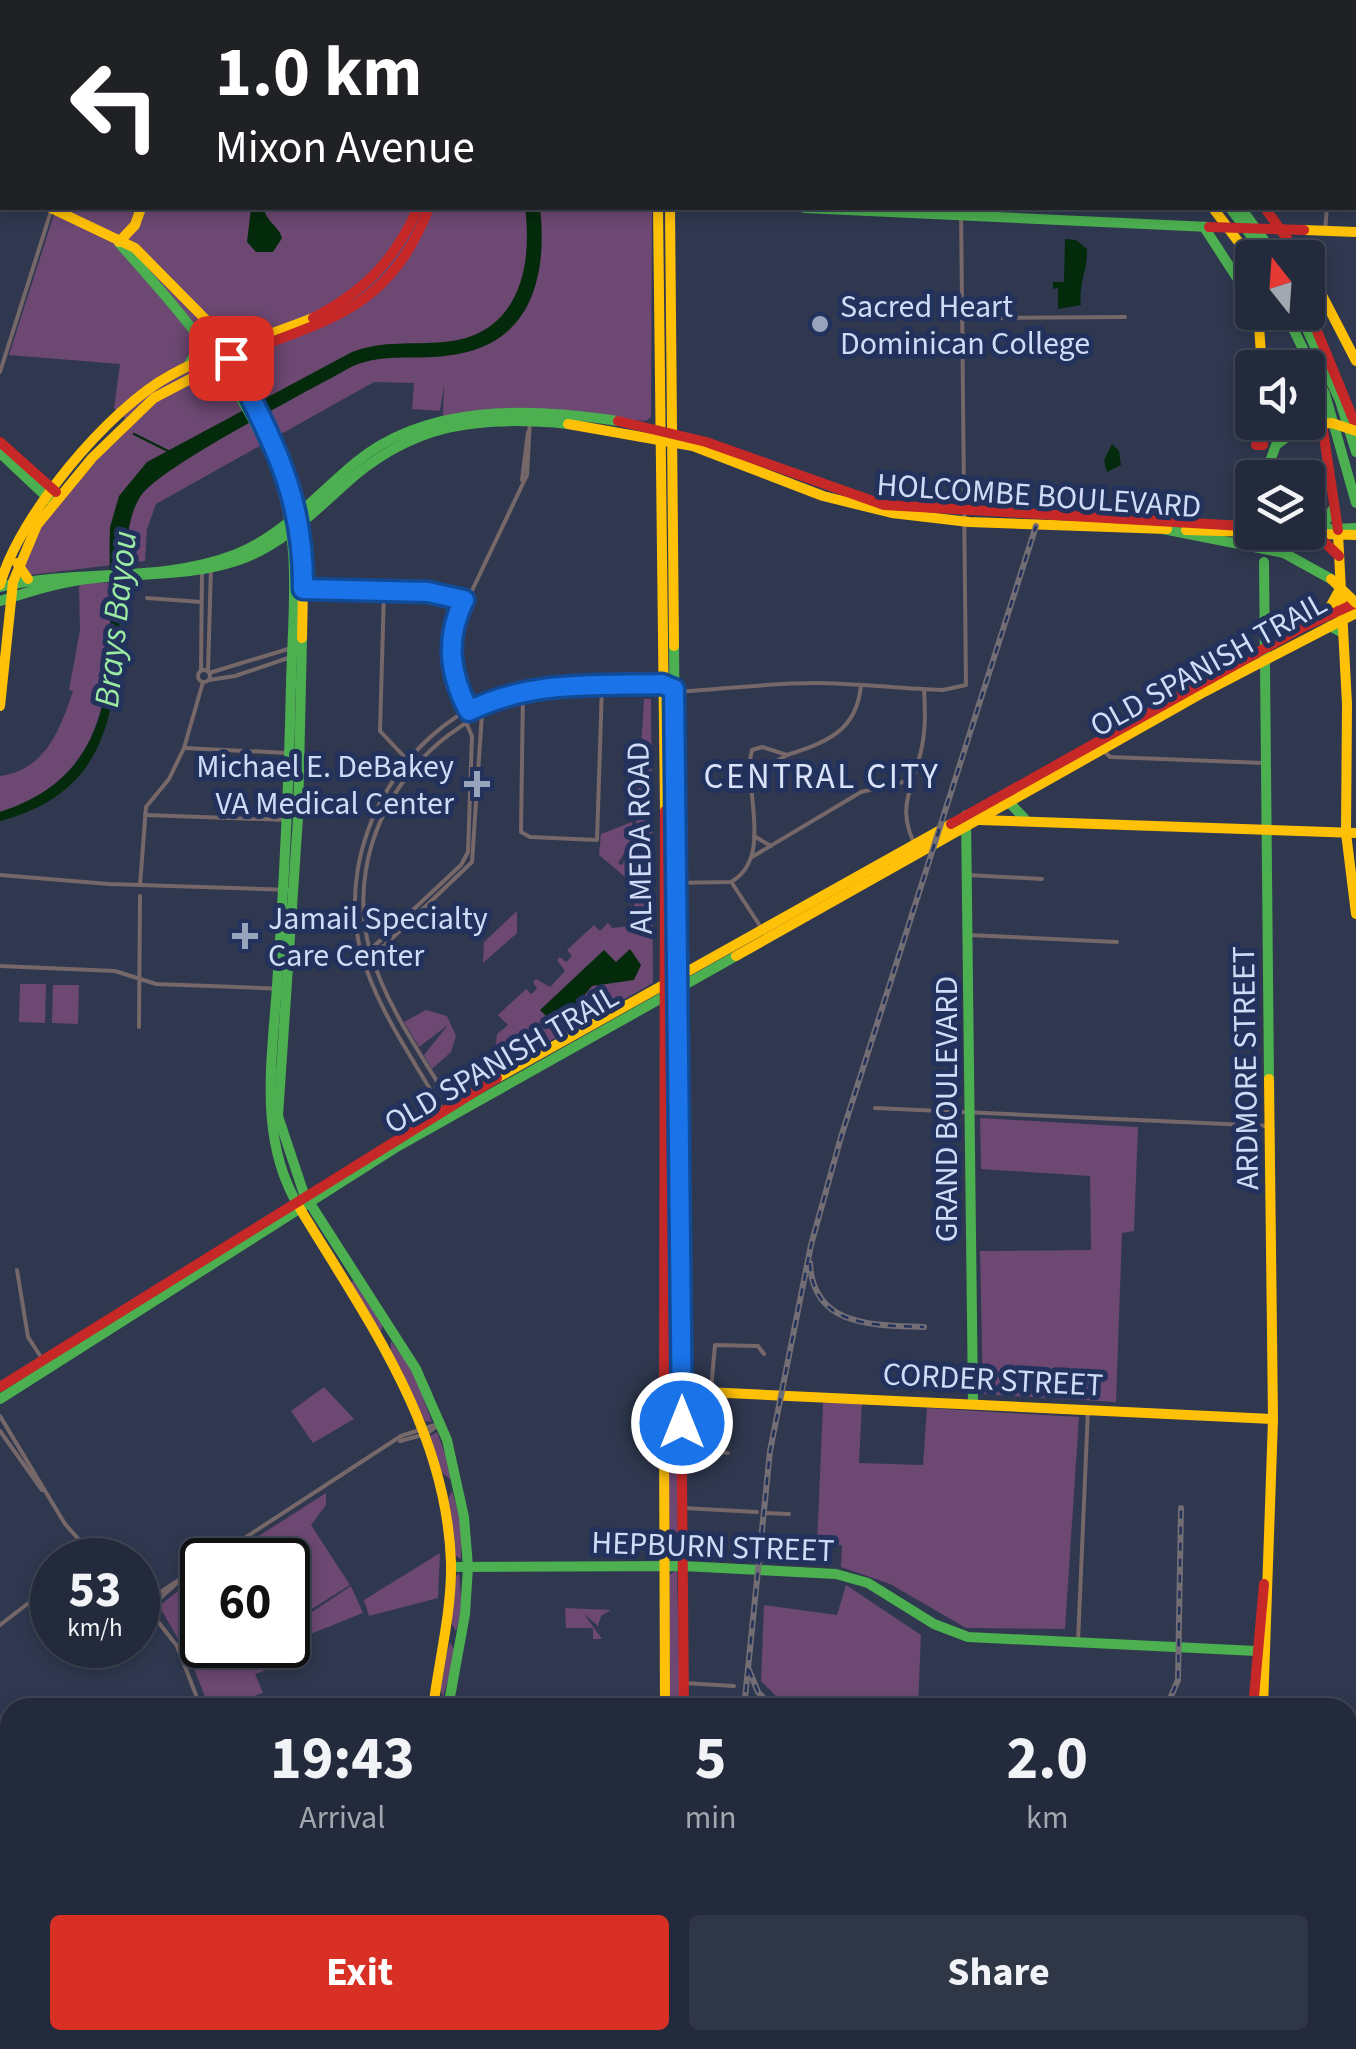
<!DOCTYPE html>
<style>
body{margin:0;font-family:"Source Sans 3",sans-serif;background:#2f3646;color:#f1f3f6;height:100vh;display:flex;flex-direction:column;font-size:38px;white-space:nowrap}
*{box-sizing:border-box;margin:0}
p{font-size:32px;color:#a3a7af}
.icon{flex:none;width:55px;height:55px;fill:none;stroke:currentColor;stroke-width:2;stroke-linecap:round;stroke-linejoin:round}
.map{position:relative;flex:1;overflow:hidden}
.drawer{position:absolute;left:0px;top:1698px;width:1358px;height:352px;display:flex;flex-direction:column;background:#232a3b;border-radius:30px 30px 0 0;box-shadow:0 5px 15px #0003,0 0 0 2px #404655}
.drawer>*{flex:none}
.hud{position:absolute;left:0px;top:0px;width:1358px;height:210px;box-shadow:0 5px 15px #0003,0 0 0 2px #404655;background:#202124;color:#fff;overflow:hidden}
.needle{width:65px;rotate:343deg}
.fabs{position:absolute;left:1235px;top:240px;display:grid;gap:20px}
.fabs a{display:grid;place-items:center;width:90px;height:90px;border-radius:10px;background:#232a3b;box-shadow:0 5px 15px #0003,0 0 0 2px #404655;font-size:50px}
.speed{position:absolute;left:30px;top:1538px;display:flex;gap:20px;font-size:50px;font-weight:700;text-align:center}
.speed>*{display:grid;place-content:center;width:130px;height:130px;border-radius:50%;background:#232a3b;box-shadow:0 5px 15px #0003,0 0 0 2px #404655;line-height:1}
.speed small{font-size:25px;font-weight:400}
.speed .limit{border:5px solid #111;border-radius:15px;background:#fff;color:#111}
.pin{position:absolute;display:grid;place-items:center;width:85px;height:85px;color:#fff;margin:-42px;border-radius:20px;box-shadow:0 5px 15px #0006}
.me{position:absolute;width:110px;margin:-55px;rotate:0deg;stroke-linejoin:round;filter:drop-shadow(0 0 8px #0008)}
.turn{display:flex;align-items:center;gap:35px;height:210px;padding:0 50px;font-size:45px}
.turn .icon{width:130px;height:130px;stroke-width:2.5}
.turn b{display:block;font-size:70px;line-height:85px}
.eta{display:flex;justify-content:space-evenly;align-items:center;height:170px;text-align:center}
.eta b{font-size:60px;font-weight:700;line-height:70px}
.cta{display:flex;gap:20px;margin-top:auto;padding:20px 50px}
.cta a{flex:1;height:115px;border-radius:10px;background:#d93025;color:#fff;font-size:40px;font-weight:700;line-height:115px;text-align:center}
.cta a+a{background:#2f3646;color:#f1f3f6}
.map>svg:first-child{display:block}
</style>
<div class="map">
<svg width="1356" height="2049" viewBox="0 0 1356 2049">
<rect width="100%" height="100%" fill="#2f384f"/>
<g fill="#6c4872">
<path d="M 0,0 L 649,0 L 649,2 L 2,2 L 2,172 Z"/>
<path d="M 56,208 L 652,208 L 651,417 L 646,421 L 499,410 L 443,416 L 444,385 L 440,411 L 412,409 L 414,383 L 374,382 L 156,504 L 147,529 L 145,561 L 30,575 L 21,566 C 28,520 100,459 132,425 L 114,408 L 120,364 L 9,355 Z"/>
<path d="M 83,582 L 113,583 C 109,681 113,776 0,812 L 0,776 C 46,770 60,729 73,691 L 69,690 L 80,630 L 79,587 Z"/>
<path d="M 644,699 L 651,699 L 653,983 L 486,1077 L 481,1075 L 495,1053 L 497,1034 L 508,1025 L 498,1015 L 526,989 L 531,994 L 537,989 L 533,982 L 536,979 L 550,987 L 565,971 L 557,960 L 560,957 L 566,962 L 572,956 L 567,950 L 594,925 L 600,931 L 608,923 L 612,928 L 630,926 L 636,895 L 631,882 L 599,855 L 601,834 L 632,822 L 631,843 L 618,863 L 622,865 L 635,845 Z"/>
<path d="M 517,911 L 517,933 L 483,963 L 484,942 Z"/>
<path d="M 20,984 L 46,984 L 45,1023 L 19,1022 Z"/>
<path d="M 53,985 L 79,985 L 78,1024 L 52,1023 Z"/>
<path d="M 426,1010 L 447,1016 L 456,1036 L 451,1052 L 432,1069 L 424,1055 L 448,1025 L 419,1047 L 404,1022 Z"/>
<path d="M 673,1108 L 677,1209 L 667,1210 L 668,1109 Z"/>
<path d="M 980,1118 L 1138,1127 L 1134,1231 L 1122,1233 L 1116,1402 L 983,1394 L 980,1251 L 1091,1250 L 1090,1176 L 981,1169 Z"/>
<path d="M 667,1226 L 677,1228 L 676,1386 L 666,1383 Z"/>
<path d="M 353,1280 L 383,1323 L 381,1332 L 349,1286 Z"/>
<path d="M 391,1341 L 413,1370 L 432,1422 L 425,1421 L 391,1355 Z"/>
<path d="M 324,1387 L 354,1419 L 313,1443 L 291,1411 Z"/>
<path d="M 670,1395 L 679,1398 L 677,1561 L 667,1557 Z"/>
<path d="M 823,1403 L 862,1403 L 859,1463 L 923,1465 L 927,1408 L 1079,1417 L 1065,1629 L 966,1628 L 890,1584 L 841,1567 L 842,1545 L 817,1546 Z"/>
<path d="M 437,1432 L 451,1470 L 450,1479 L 441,1472 L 430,1436 Z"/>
<path d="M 452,1491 L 461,1522 L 461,1559 L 455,1555 L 447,1501 Z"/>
<path d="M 326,1493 L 326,1505 L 311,1525 L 350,1585 L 288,1624 L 288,1560 L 221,1560 Z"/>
<path d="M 440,1553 L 438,1598 L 369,1616 L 364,1600 Z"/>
<path d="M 677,1570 L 680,1707 L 668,1707 L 667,1576 Z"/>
<path d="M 202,1572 L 202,1645 L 255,1645 L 254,1650 L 262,1645 L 286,1645 L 274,1667 L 255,1674 L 263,1693 L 237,1702 L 238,1707 L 209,1707 L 191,1661 L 159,1606 Z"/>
<path d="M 459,1573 L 462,1607 L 456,1631 C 446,1620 448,1584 459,1573 Z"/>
<path d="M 846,1585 L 921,1635 L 918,1707 L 787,1707 L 761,1681 L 764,1605 L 837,1615 Z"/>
<path d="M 351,1586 L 363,1613 L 288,1643 L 288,1628 Z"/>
<path d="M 565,1608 L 611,1610 L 601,1616 L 598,1626 L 584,1614 L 602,1639 L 593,1639 L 593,1628 L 566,1628 Z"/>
<path d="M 450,1642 L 456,1653 L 443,1697 L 438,1684 Z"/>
</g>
<g fill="#042a0c">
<path d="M 251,208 L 264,208 C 266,222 279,226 282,238 L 273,252 L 256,252 L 247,242 Z"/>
<path d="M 525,208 L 540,208 C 548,279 530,348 445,356 C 412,360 385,353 353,366 C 313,389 158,467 140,497 C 129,515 128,536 125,556 C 111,663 138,785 0,821 L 0,812 C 137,768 106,638 110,527 L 119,496 L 147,462 L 352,352 C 384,340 411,345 444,342 C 518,336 533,268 525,208 Z"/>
<path d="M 1065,239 L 1076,240 L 1087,249 C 1088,269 1078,286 1081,305 L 1058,309 L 1058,288 L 1053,289 L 1053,282 L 1064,282 Z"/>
<path d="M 1112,444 L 1119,451 L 1121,465 L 1107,472 L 1104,460 Z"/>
<path d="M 630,949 L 641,965 L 634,980 L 592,986 L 563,1021 L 550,1020 L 540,1010 L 604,950 L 616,962 Z"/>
</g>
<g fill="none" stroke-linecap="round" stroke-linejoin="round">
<path stroke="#042a0c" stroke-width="2.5" d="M 134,434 L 168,451"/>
<g stroke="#766768" stroke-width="4">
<path d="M 960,0 L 960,2"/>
<path d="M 850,2 L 850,0"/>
<path d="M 1114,2 L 1114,0"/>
<path d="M 1262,2 L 1262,0"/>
<path d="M 1355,9 L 1356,9"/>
<path d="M 1355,65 L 1356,65"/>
<path d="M 1355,120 L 1356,120"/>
<path d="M 1355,176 L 1356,176"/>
<path d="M 1325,231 L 1327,208"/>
<path d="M 962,318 L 1125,317"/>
<path d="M 0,372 L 52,208"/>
<path d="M 522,480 L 528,432"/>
<path d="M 303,589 L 428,592 L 463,599"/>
<path d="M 384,591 L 380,731 L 413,766"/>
<path d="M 147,598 L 201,602"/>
<path d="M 451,639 L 454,675 L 469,711"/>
<circle cx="204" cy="676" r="6"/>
<path d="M 201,671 L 202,571"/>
<path d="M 208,672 L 211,567"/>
<path d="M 209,673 L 301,645"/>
<path d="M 209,680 L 235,676 L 291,657"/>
<path d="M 523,690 L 521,832 L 530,837 L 597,840 L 602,686"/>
<path d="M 184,748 L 289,753"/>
<path d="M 1103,750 L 1110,757 L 1264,763"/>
<path d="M 753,775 L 787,755"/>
<path d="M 145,815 L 288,820"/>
<path d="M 754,836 L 771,846"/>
<path d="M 919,853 C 893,806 913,793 922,746 C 926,727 925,708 924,689"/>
<path d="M 752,857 L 861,792 L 912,780"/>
<path d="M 0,875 L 109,884 L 294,890"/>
<path d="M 968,875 L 1042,879"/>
<path d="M 667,883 L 731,882 C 775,857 742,786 752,750 L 762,747 L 787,755 C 827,742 857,731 861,685"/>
<path d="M 732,883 L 762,929"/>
<path d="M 140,885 L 146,807 L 169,779 L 184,748 L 203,682"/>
<path d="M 969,935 L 1117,942"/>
<path d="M 371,949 L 461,865 L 468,852 L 472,736 L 450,686 L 448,641 L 527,475 L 530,420"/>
<path d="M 362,953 L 384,946 L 472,862 L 482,714"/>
<path d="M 0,966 L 115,971 L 156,984 L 287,989"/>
<path d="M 139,1027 L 140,896"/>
<path d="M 441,1108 C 413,1058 376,1008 361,952 C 333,846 404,721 510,693 C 559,681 612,686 662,684 L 674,689"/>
<path d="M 875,1108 L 1270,1126"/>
<path d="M 451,1116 L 451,1104 C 422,1056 386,1006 370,951 C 340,841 415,728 521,699 C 563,688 613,695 657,693 C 709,691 762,683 815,683 C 858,683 900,689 943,690 L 966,685 L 961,208"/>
<path d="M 17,1270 L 28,1337 L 48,1368"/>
<path d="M 711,1390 L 715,1345 L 758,1346 L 764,1354"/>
<path d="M 0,1416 L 65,1524 L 97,1560"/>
<path d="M 0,1431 L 42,1490"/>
<path d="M 400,1441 L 426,1434 L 440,1424"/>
<path d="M 682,1449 L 728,1453"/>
<path d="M 683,1508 L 757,1512"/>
<path d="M 765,1513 L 789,1514"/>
<path d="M 79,1560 L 88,1552"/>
<path d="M 211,1560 L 401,1436 L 441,1423"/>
<path d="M 138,1596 L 177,1646 L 201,1708"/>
<path d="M 145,1602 L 202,1565"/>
<path d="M 150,1607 L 176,1584"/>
<path d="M 0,1625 L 52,1585"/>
<path d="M 1078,1642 L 1088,1409"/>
<path d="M 684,1683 L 734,1686"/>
<path d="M 0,1799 L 10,1795"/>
<path d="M 0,1807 L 10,1803"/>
<path d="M 847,2040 L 850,2049"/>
<path d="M 1220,2049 L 1222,2040"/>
</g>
<g stroke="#4caf50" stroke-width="10">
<path d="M 657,0 L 657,2"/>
<path d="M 472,2 L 473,0"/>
<path d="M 482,2 L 483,0"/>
<path d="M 0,175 L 2,177"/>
<path d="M 804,208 L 1209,227"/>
<path d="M 1230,208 L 1268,258"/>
<path d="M 1241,208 L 1277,258"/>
<path d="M 1204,227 L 1252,301"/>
<path d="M 119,243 C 181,313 244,383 277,473 C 302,543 293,610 291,683 C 289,784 284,885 277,986 C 272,1062 258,1139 299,1207"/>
<path d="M 1285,312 L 1325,394 L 1356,503"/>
<path d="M 1299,312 L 1340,401 L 1356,452"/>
<path d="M 217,330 L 253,338"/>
<path d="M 189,364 L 198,349 L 198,335"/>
<path d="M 0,453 L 50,500"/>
<path d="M 1264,478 L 1276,445 L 1304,424"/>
<path d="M 1308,528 L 1324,524 L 1333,509"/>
<path d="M 1163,529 L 1284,553 L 1331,579"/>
<path d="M 1311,530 L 1356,528"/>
<path d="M 1264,562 L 1269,1079"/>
<path d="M 0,587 C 76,569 161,583 234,555 C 283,536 315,496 355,463 C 427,403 530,408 618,421"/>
<path d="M 0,601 C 31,591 63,581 96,578 C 144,573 193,576 239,560 C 280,546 311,515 343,486 C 411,423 479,415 568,424"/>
<path d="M 1330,626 L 1343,633"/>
<path d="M 302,638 L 298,818 L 278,1116 L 304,1194 L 416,1369 L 447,1440 L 464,1517 L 468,1567 L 465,1614 L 448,1708"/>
<path d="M 674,646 L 679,1140"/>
<path d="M 1006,799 L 1024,818"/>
<path d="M 966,815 L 973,1403"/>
<path d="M 0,1399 L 395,1148 L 736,956"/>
<path d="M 451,1567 L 683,1566 L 836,1574 L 868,1583 L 934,1624 L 968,1637 L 1256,1651"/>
<path d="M 1348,1941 L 1356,1904"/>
<path d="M 373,2040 L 375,2049"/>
<path d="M 668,2040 L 668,2049"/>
<path d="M 1323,2049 L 1325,2040"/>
</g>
<g stroke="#ffc107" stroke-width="10">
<path d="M 667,0 L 667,2"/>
<path d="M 1037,0 L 1039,2"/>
<path d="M 1052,0 L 1055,2"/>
<path d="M 174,2 L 175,0"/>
<path d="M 51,208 L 135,248 L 214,328 L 273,442 L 295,501 L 304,541 L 302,638"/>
<path d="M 658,208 L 665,811"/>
<path d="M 670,208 L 674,646"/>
<path d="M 1213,208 L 1252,260"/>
<path d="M 1304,230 L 1356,232"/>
<path d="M 119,242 L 135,225 L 141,208"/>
<path d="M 1308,268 L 1356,361"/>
<path d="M 1258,312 L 1262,368"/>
<path d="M 568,424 L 693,446 L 823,496 L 892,513 L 969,522 L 1167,529"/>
<path d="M 1241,526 L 1252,524"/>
<path d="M 1186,530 L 1356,535"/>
<path d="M 1338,534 L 1347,704 L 1346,833"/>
<path d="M 17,563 L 28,579"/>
<path d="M 0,585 C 18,517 109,408 171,375 C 216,350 266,337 313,318"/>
<path d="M 1328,611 L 1340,589"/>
<path d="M 0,706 L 13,582 L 37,525 L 92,458 L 154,398 L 234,356"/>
<path d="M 979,820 L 1356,833"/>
<path d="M 1346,833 L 1356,914"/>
<path d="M 736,956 L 1204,692 L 1356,613"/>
<path d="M 497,1078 L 951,824"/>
<path d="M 299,1207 C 366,1318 447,1428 451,1563 C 452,1610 439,1661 433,1708"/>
<path d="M 664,1390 L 1273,1419"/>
<path d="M 664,1428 L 665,1708"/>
<path d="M 1263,1708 L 1273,1419 L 1269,1079"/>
<path d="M 1348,1738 L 1356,1734"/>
<path d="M 388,2040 L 390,2049"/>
<path d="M 687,2040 L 687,2049"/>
</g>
<g stroke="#c62828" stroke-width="10">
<path d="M 1010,0 L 1012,2"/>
<path d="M 1023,0 L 1025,2"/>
<path d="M 1076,0 L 1078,2"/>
<path d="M 1086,0 L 1088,2"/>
<path d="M 1265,208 L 1301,258"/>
<path d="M 1308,309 L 1356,426"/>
<path d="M 313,318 C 365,291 394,261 418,208"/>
<path d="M 234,356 C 329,319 388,311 429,208"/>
<path d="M 1308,369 L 1323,430 L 1338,530"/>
<path d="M 618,421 L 706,442 L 884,505 L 1243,526"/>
<path d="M 0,442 L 56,492"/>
<path d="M 1256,445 L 1263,445 L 1262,422"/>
<path d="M 1321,539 L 1339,556"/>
<path d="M 951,824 L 1303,627 L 1356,603"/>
<path d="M 679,1140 L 684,1708"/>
<path d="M 0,1387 L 497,1078"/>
<path d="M 664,1428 L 665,811"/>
<path d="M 1253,1708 L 1264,1584"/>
<path d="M 0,1858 L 10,1886"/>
<path d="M 60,2040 L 63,2049"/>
<path d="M 771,2049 L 799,2040"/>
</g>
<defs>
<g id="rail">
<path d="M 810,1263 C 813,1328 875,1325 924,1327"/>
<path d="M 749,1670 L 758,1692 L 773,1708"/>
<path d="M 744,1708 L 770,1451 L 811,1245 L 841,1137 L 1036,526"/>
<path d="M 1166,1708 L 1178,1680 L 1181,1508"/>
<path d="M 730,2049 L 730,2040"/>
</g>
</defs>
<use href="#rail" stroke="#736d74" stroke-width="6"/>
<use href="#rail" stroke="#22325c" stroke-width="2.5" stroke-dasharray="8" stroke-linecap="butt"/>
<g stroke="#ffc107" stroke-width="10">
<path d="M 1304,424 L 1332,423 L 1356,431"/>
<path d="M 1331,579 L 1356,603"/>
</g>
<path stroke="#c62828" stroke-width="10" d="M 1209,227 L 1304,230"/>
</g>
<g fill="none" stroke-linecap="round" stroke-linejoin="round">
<defs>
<path id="route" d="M 231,358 C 272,441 304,494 303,589 L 428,592 L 464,600 C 445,638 449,674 469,711 C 531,680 595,686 662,684 L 674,689 L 682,1423"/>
</defs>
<use href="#route" stroke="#114b97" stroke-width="25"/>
<use href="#route" stroke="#1a73e8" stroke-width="18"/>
</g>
<g fill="#98a3bc" stroke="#22325c" stroke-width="4">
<circle cx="820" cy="324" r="10"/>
<path d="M472 769h10v10h10v10h-10v10h-10v-10h-10v-10h10z"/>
<path d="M240 921h10v10h10v10h-10v10h-10v-10h-10v-10h10z"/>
</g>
<g text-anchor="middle" stroke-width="10" stroke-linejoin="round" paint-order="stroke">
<g font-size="32" fill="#d0dcf7" stroke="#22325c" text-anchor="start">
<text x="840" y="317">Sacred Heart<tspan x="840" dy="37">Dominican College</tspan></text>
<text x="454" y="777" text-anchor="end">Michael E. DeBakey<tspan x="454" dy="37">VA Medical Center</tspan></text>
<text x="268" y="929">Jamail Specialty<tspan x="268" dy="37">Care Center</tspan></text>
</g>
<g font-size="32" fill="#d0dcf7" stroke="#22325c">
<text transform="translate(1039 495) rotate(4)" y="11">HOLCOMBE BOULEVARD</text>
<text transform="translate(1208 664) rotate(-29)" y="11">OLD SPANISH TRAIL</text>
<text transform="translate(639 838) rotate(-91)" y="11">ALMEDA ROAD</text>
<text transform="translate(501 1059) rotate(-30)" y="11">OLD SPANISH TRAIL</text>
<text transform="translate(1245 1068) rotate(-91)" y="11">ARDMORE STREET</text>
<text transform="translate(946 1109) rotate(-90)" y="11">GRAND BOULEVARD</text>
<text transform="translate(993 1379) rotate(3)" y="11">CORDER STREET</text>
<text transform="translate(713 1546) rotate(2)" y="11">HEPBURN STREET</text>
</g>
<g font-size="35" font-style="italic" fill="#9ceba2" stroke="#22325c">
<text transform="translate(115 619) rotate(-84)" y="12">Brays Bayou</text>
</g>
<g font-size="35" letter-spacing="2.5" fill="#dae3f9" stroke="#22325c">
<text x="822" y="788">CENTRAL CITY</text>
</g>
</g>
</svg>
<div class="fabs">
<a><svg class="needle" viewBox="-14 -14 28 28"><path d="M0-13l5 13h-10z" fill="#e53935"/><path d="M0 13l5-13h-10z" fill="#a3a7af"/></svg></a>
<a><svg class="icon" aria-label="sound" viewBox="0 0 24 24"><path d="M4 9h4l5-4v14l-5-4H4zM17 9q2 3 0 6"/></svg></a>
<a><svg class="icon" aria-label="layers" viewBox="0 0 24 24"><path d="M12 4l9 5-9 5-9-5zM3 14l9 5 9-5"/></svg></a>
</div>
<div class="speed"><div>53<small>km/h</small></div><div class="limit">60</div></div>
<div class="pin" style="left:231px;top:358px;background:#d93025"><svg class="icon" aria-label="arrive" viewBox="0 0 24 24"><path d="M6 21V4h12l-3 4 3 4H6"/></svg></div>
<svg class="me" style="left:682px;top:1423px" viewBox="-20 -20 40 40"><circle r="17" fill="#1a73e8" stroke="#fff" stroke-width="3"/><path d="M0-11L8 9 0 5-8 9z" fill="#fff"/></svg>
<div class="hud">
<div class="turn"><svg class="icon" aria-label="left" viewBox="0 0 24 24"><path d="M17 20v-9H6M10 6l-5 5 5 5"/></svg><div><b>1.0 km</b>Mixon Avenue</div></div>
</div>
<section class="drawer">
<div class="eta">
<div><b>19:43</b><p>Arrival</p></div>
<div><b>5</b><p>min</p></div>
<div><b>2.0</b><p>km</p></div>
</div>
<div class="cta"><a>Exit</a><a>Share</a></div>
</section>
</div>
